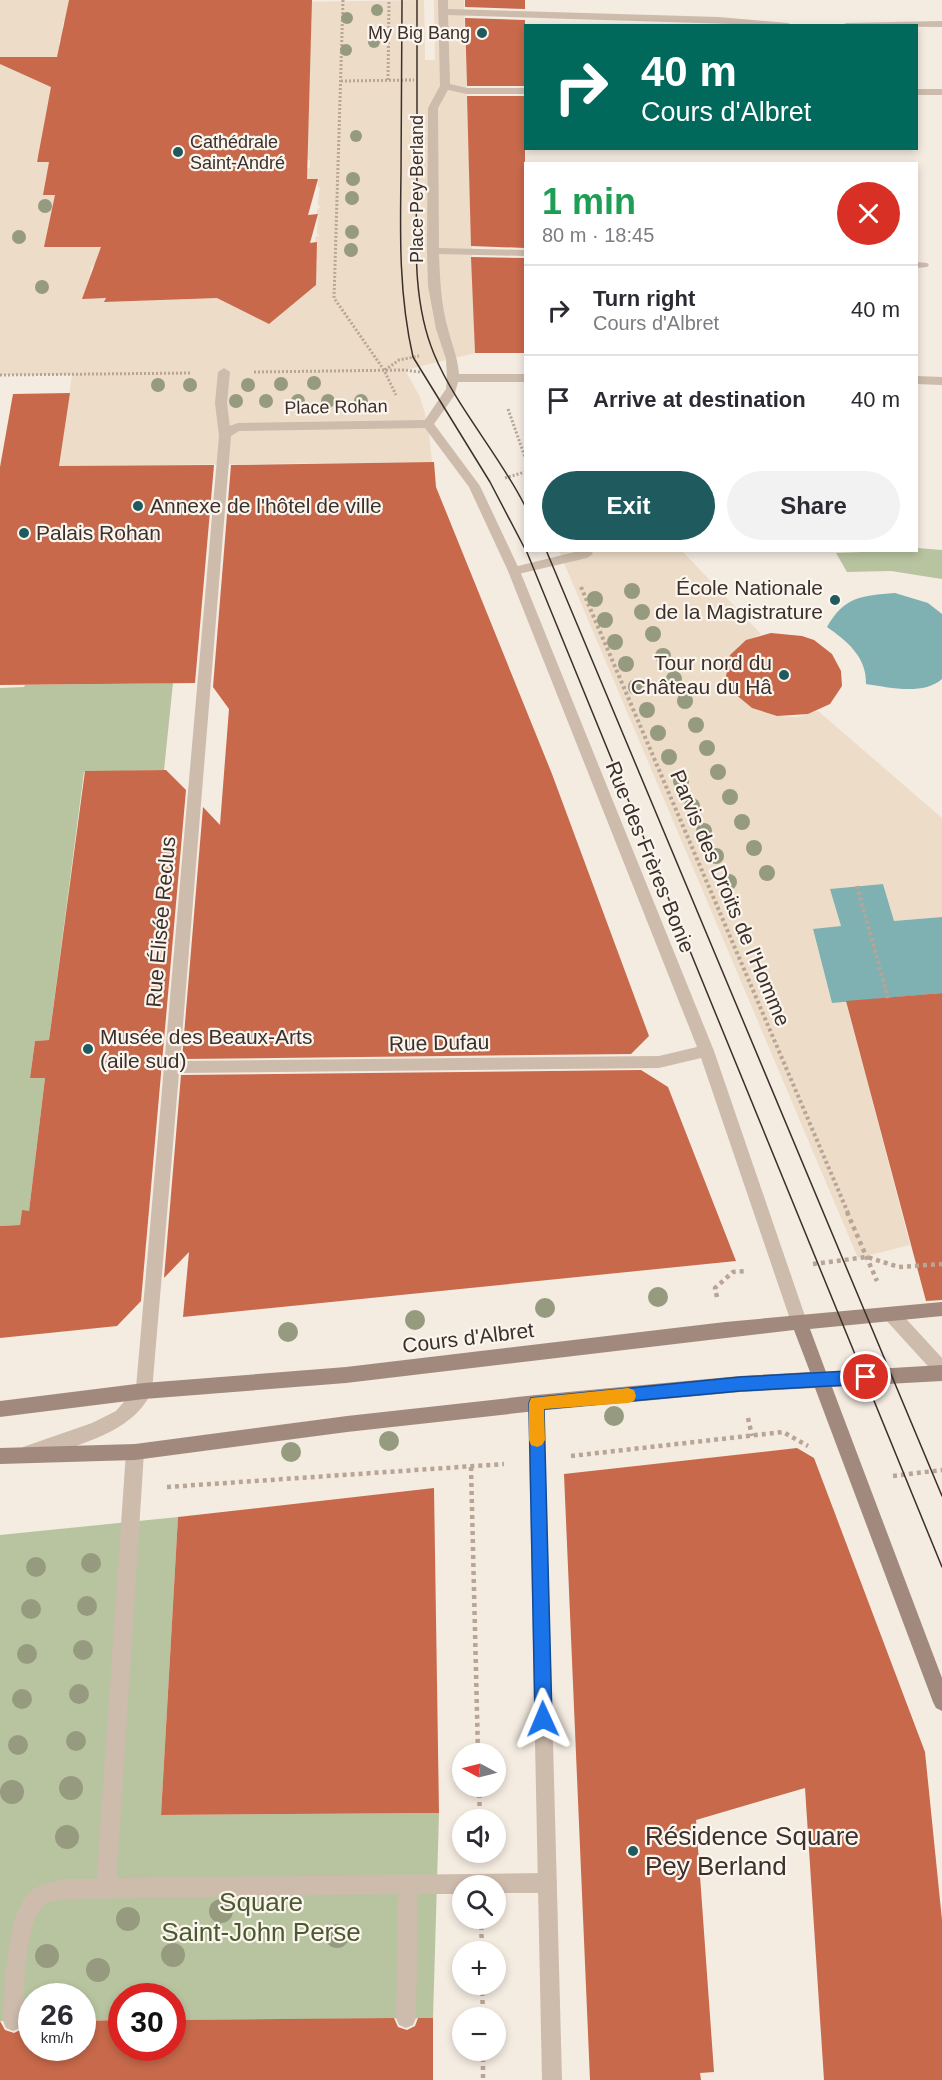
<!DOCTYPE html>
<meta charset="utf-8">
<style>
body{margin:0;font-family:Arial,sans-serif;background:#f2f2f3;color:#2b2b33;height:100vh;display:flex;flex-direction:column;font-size:22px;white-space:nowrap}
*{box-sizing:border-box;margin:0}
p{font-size:20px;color:#7c7c81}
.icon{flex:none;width:33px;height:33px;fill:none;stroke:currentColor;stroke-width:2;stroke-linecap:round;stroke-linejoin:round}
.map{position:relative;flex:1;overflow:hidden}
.side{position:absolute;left:524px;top:162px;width:394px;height:390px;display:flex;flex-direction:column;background:#fff;border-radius:0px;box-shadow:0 3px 9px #0003}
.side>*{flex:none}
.hud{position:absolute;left:524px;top:24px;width:394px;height:126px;border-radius:0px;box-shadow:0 3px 9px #0003;background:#00695c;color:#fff;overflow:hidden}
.needle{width:39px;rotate:277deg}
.buttons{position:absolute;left:452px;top:1743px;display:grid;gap:12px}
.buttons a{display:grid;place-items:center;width:54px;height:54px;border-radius:50%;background:#fff;box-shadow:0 3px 9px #0003;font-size:30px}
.speed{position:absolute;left:18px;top:1983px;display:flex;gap:12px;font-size:30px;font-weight:700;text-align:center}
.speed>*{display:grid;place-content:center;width:78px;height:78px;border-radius:50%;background:#fff;box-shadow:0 3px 9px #0003;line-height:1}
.speed small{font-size:15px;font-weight:400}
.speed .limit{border:9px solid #d22;background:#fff;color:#111}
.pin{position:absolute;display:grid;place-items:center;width:51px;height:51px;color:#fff;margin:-26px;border:3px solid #fff;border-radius:50%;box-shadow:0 2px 6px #0007}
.me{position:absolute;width:66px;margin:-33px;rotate:359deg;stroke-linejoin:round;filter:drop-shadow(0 0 4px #0008)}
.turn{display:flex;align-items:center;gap:21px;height:126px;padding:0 18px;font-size:27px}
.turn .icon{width:78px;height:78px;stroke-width:2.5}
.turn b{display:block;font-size:42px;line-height:51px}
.round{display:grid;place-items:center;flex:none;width:63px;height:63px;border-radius:32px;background:#f2f2f3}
.head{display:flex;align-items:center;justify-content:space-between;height:102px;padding:0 18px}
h1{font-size:36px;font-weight:700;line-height:45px;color:#1e9e55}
.primary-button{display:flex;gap:12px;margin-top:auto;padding:12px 18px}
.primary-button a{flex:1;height:69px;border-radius:36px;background:#1f5a5e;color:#fff;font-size:24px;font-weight:700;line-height:69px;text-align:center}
.primary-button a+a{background:#f2f2f3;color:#2b2b33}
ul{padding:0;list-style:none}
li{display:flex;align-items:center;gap:18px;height:90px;padding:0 18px;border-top:2px solid #e1e1e2}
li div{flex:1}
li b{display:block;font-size:22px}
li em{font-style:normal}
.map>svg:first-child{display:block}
</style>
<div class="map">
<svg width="942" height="2080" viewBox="0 0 942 2080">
<rect width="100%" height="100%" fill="#f4ebe1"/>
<g fill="#b8c4a0">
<path d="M 917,548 L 942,550 L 942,579 L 891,571 L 847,572 L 836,553 L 916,550 Z"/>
<path d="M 173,683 L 164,770 L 84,772 L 49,1040 L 35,1041 L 30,1078 L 45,1078 L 29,1211 L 22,1211 L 20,1225 L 0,1226 L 0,688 L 24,687 L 25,685 Z"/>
<path d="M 178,1517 L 161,1815 L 439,1813 L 433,2018 L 173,2020 L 172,1996 L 122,1996 L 121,2020 L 83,2021 L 82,1996 L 32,1996 L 31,2021 L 0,2021 L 0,1535 Z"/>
</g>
<g fill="#ecdcc8">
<path d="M 0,0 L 84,0 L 87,4 L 72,5 L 72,10 L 77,10 L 75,22 L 63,22 L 62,28 L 74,28 L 71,39 L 59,40 L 59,45 L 70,45 L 68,57 L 53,57 L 52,62 L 67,63 L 65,73 L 54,73 L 53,79 L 66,86 L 65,91 L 61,91 L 65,92 L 64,97 L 48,104 L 47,110 L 56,114 L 55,121 L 45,121 L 44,125 L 54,126 L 50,156 L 38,156 L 36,162 L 49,162 L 48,167 L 57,166 L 58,163 L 114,164 L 112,181 L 109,184 L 100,185 L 98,191 L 111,191 L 109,208 L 90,211 L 89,218 L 105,218 L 108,221 L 105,238 L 100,240 L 99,244 L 104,246 L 102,264 L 91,267 L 90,277 L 97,277 L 95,287 L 89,287 L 88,298 L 103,298 L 107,302 L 217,297 L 219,299 L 269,324 L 279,316 L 255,305 L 247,311 L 221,298 L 224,297 L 223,291 L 250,292 L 254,290 L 253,274 L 314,273 L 316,272 L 315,265 L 318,264 L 316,261 L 317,246 L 319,244 L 316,243 L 315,237 L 319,236 L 317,233 L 318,217 L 320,216 L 317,214 L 317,209 L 321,207 L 318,205 L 319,191 L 321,188 L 318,187 L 318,179 L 304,180 L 304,169 L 310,168 L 310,160 L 305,159 L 307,147 L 304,147 L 305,124 L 309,121 L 307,118 L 297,118 L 298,109 L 308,109 L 309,102 L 301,102 L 301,99 L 294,95 L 294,85 L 302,81 L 302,78 L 310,78 L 310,71 L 299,71 L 300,62 L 310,61 L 310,55 L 300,55 L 302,43 L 311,43 L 311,38 L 302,37 L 302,27 L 311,27 L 312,21 L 302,20 L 303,9 L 309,9 L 310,3 L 296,2 L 424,0 L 425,60 L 435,60 L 434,0 L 464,0 L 475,353 L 405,370 L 420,397 L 428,424 L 432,462 L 59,466 L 72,375 L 0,375 Z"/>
<path d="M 559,551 L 682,551 L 761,634 L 741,644 L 730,655 L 726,674 L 734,693 L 752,708 L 777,716 L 797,717 L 818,711 L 942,818 L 942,917 L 894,921 L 883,884 L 831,889 L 841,926 L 813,930 L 832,1003 L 846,1001 L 910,1245 L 858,1258 Z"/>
</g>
<g fill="#7fb0b2">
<path d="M 895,593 L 928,603 L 942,614 L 942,679 C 923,696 888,687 866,684 C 867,657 847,641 827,627 C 845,596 861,596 895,593 Z"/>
<path d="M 883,884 L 894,921 L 942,917 L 942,993 L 832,1003 L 813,929 L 841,926 L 830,889 Z"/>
</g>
<g fill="#c8694b">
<path d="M 69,0 L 312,0 L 307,179 L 318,179 L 308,215 L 318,214 L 310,243 L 317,242 L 316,285 L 269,324 L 217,298 L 104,302 L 106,298 L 82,299 L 101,247 L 44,247 L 55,195 L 43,195 L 49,162 L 37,162 L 51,87 L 0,64 L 0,57 L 57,57 Z"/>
<path d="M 465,0 L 525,0 L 525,9 L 465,7 Z"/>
<path d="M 465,18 L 525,20 L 525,86 L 467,86 Z"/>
<path d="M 467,96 L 525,96 L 525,248 L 471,246 Z"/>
<path d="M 471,257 L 525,258 L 525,353 L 475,353 Z"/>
<path d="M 70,393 L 59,466 L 214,465 L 195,683 L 0,685 L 0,467 L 13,394 Z"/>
<path d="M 434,462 L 436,487 L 552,774 L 649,1036 L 631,1054 L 182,1059 L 203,807 L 220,825 L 229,709 L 213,687 L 231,465 Z"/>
<path d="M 771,633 L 802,636 L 814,640 L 832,654 L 841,671 L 842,686 L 830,704 L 808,714 L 777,716 L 752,708 L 734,693 L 726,676 L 730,655 L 746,640 Z"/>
<path d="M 166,770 L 186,790 L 141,1301 L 117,1326 L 0,1338 L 0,1226 L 20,1225 L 22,1210 L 29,1211 L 45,1078 L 30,1078 L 35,1041 L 49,1040 L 85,771 Z"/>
<path d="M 942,993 L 942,1300 L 926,1301 L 846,1001 Z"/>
<path d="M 641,1070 L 668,1087 L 736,1261 L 183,1317 L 189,1252 L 164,1278 L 181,1075 Z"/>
<path d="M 797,1448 L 814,1458 L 925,1752 L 942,1920 L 942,2080 L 824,2080 L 805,1788 L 696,1820 L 714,2072 L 700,2073 L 701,2080 L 590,2080 L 564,1474 Z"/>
<path d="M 434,1488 L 439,1813 L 161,1815 L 178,1517 Z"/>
<path d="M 394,2018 L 398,2027 L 407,2030 L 415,2026 L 418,2018 L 433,2018 L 433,2080 L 0,2080 L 0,2021 L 5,2030 L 14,2033 L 22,2029 L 25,2021 L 32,2021 L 32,2048 L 82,2048 L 82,2021 L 122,2020 L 122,2048 L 172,2048 L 172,2020 Z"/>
</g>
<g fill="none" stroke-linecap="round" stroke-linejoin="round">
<g stroke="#b9a596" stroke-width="3" stroke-dasharray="2 2" stroke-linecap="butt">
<path d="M 343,0 L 334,298 L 384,370 L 396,395"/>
<path d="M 388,80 L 389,0"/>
<path d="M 341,81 L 414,80"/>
<path d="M 385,370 L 399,360 L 419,356"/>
<path d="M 254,372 L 405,370 L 420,372"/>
<path d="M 0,375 L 192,373"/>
<path d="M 508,409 L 525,457"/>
<path d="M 505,478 L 525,472"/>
</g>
<g stroke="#b9a596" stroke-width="4" stroke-dasharray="3 3" stroke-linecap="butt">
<path d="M 581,587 L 848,1213"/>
<path d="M 857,886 L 888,998"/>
</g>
<g stroke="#b9a596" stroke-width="4.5" stroke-dasharray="4 4" stroke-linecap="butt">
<path d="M 847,1212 L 877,1281"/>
<path d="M 813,1264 L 867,1257 L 899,1267 L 942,1264"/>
<path d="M 717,1297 L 715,1288 L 733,1272 L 746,1271"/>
<path d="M 748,1418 L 752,1436"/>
<path d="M 571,1456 L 783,1432 L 808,1446"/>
<path d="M 471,1467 L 478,1754"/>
<path d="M 893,1476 L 942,1470"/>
<path d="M 167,1487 L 504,1464"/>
<path d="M 479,1786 L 480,1820"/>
<path d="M 481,1918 L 482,1952"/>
<path d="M 482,1984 L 483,2018"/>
<path d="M 483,2050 L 483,2080"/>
</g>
<g fill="#cdbbac" fill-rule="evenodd">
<path d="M 224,368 L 230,372 L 227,403 L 231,436 L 225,440 L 219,436 L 215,403 L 218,372 Z"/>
<path d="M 583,550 L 591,551 L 593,554 L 587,558 L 514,575 L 508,571 L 514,567 Z"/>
<path d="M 891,1307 L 897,1309 L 942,1358 L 942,1378 L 936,1375 L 885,1319 L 883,1314 L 885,1309 Z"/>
<path d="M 547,1873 L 554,1876 L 557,1883 L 554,1890 L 547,1893 L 495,1893 L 495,1886 L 462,1886 L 462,1894 L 418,1894 L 416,2018 L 413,2025 L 406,2028 L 399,2025 L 396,2018 L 398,1894 L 65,1899 C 60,1900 51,1900 47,1903 C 22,1919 25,1994 23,2021 L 20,2028 L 13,2031 L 6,2028 L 3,2021 C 5,1989 5,1908 34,1889 C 43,1883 55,1882 65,1879 Z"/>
</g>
<g fill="#cdbbac" fill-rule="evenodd">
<path d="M 438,0 L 448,0 L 448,9 L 719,17 L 788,23 L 793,26 L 448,15 L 450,84 L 467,88 L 525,88 L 525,94 L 467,94 L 448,90 L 438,108 L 439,248 L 525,250 L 525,256 L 439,254 C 440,280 441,304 448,329 C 452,345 458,358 459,374 L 525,374 L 525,382 L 458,382 L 454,396 L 434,424 L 480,486 L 520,571 L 714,1051 L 807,1322 L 805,1327 L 799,1329 L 793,1327 L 791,1322 L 701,1058 L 659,1068 L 179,1073 L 152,1391 C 132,1436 71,1446 29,1461 L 23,1459 L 20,1453 L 23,1447 L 92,1423 L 116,1411 L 136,1388 L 219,436 L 224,428 L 238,423 L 425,420 L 446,389 L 447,378 L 446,359 L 436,329 L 428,286 L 427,251 L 428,108 L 440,86 ZM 425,428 L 469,487 L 508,571 L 697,1047 L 659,1056 L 180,1061 L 231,436 L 239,431 Z"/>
<path d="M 942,21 L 942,27 L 841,26 L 846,23 Z"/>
<rect x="916" y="89" width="26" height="6"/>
<path d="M 916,262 L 927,263 L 929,265 L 927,267 L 916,268 Z"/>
<path d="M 916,376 L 942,377 L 942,385 L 916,384 Z"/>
<path d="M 536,1395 L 542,1397 L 544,1403 L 562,2080 L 542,2080 L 528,1403 L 530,1397 Z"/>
<path d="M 135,1444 L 141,1446 L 144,1452 L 116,1888 L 113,1895 L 106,1898 L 99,1895 L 96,1888 L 126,1452 L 129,1446 Z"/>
</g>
<path fill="#a18a7d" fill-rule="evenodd" d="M 942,1302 L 942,1316 L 810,1329 L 826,1372 L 942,1365 L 942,1381 L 832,1387 L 942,1678 L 942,1711 L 936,1708 L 933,1702 L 815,1388 L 740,1392 L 536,1411 L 347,1432 L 135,1460 L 0,1464 L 0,1448 L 135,1444 L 347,1416 L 536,1395 L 740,1376 L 810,1372 L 794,1330 L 346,1383 L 144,1399 L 0,1417 L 0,1401 L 144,1383 L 346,1367 L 725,1322 Z"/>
<g stroke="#3b302b" stroke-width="1.5">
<path d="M 402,0 C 402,58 401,116 401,174 C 400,236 399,296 413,357 L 490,482 L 525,549"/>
<path d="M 417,0 C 417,56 417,112 417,169 C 417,230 410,296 434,354 C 456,407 499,454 525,506"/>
<path d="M 526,550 L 942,1567"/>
<path d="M 546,550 L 942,1496"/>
</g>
</g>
<g fill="#969b7f">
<circle cx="377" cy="10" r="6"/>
<circle cx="347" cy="18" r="6"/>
<circle cx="374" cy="42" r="6"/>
<circle cx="346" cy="50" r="6"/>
<circle cx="356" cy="136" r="6"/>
<circle cx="353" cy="179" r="7"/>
<circle cx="352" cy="198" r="7"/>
<circle cx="45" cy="206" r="7"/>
<circle cx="352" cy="232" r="7"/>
<circle cx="19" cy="237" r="7"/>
<circle cx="351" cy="250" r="7"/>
<circle cx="42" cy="287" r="7"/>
<circle cx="314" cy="383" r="7"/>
<circle cx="281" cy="384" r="7"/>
<circle cx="158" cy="385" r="7"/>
<circle cx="190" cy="385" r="7"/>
<circle cx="248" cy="385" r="7"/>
<circle cx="236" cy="401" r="7"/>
<circle cx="266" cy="401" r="7"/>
<circle cx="298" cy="401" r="7"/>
<circle cx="328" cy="401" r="7"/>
<circle cx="361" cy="401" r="7"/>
<circle cx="632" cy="591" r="8"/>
<circle cx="595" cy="599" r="8"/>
<circle cx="642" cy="612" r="8"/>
<circle cx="605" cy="620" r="8"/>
<circle cx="653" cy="634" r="8"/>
<circle cx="615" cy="642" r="8"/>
<circle cx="663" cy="656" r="8"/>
<circle cx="626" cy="664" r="8"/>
<circle cx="674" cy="679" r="8"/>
<circle cx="636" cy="687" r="8"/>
<circle cx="685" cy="701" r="8"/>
<circle cx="647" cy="710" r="8"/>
<circle cx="696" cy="725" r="8"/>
<circle cx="658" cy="733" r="8"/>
<circle cx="707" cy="748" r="8"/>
<circle cx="669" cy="757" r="8"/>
<circle cx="718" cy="772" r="8"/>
<circle cx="681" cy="781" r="8"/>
<circle cx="730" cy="797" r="8"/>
<circle cx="692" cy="806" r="8"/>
<circle cx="742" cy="822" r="8"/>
<circle cx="704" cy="831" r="8"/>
<circle cx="754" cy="848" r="8"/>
<circle cx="716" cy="856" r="8"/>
<circle cx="767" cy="873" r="8"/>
<circle cx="729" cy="882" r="8"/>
<circle cx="658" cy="1297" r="10"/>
<circle cx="545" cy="1308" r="10"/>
<circle cx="415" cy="1320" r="10"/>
<circle cx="288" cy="1332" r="10"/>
<circle cx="614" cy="1416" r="10"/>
<circle cx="389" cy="1441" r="10"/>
<circle cx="291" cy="1452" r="10"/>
<circle cx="91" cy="1563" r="10"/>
<circle cx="36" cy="1567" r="10"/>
<circle cx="87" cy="1606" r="10"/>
<circle cx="31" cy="1609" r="10"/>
<circle cx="83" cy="1650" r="10"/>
<circle cx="27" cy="1654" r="10"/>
<circle cx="79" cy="1694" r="10"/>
<circle cx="22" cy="1699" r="10"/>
<circle cx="76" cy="1741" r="10"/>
<circle cx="18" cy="1745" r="10"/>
<circle cx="71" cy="1788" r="12"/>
<circle cx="12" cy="1792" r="12"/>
<circle cx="67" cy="1837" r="12"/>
<circle cx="221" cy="1911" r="12"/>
<circle cx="128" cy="1919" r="12"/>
<circle cx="337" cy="1936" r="12"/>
<circle cx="173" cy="1955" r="12"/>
<circle cx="47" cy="1956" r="12"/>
<circle cx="98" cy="1970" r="12"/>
</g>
<path fill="#1a73e8" stroke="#114b97" stroke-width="1.5" d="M 866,1370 L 871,1372 L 873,1377 L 871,1382 L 866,1384 L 740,1391 L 544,1409 L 552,1719 L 549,1725 L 543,1727 L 537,1725 L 535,1719 L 529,1403 L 531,1398 L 740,1377 Z"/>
<path fill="#f59e0b" d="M 628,1388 L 634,1390 L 636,1396 L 634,1401 L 628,1403 L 544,1409 L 545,1440 L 542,1445 L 537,1447 L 531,1445 L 529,1440 L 529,1403 L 531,1398 Z"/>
<g fill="#1f5a5e" stroke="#fbf5ee" stroke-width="2">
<circle cx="482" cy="33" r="6"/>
<circle cx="178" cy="152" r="6"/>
<circle cx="138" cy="506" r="6"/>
<circle cx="24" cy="533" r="6"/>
<circle cx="835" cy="600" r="6"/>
<circle cx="784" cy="675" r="6"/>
<circle cx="88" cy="1049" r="6"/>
<circle cx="633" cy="1851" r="6"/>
</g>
<g text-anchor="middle" stroke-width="4.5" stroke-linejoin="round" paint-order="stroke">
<g font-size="18" fill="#3b302b" stroke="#fbf5ee" text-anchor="end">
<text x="470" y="39">My Big Bang</text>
<text x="190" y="148" text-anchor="start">Cathédrale<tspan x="190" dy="21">Saint-André</tspan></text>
</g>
<g font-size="18" fill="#3b302b" stroke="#fbf5ee">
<text transform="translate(417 189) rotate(-90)" y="6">Place Pey Berland</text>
<text transform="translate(336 407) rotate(-1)" y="6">Place Rohan</text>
</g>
<g font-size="21" fill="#3b302b" stroke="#fbf5ee" text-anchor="start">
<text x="150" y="513">Annexe de l'hôtel de ville</text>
<text x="36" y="540">Palais Rohan</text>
<text x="823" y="595" text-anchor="end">École Nationale<tspan x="823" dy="24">de la Magistrature</tspan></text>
<text x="772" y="670" text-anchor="end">Tour nord du<tspan x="772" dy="24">Château du Hâ</tspan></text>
<text x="100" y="1044">Musée des Beaux-Arts<tspan x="100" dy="24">(aile sud)</tspan></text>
</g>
<g font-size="21" fill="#3b302b" stroke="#fbf5ee">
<text transform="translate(650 857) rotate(68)" y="7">Rue des Frères Bonie</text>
<text transform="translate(730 898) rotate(67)" y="7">Parvis des Droits de l'Homme</text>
<text transform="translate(161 922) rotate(-85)" y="7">Rue Élisée Reclus</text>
<text transform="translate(439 1043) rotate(-1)" y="7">Rue Dufau</text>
<text transform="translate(468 1338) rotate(-7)" y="7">Cours d'Albret</text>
</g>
<g font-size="26" fill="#3b302b" stroke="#fbf5ee" text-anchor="start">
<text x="645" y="1845">Résidence Square<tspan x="645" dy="30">Pey Berland</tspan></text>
</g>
<g font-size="26" fill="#4a5a2e" stroke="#fbf5ee">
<text x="261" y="1911">Square<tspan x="261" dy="30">Saint-John Perse</tspan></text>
</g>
</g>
</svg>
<div class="buttons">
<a><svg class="needle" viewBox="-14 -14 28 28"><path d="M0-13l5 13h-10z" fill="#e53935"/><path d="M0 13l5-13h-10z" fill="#7c7c81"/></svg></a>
<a><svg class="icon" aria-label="sound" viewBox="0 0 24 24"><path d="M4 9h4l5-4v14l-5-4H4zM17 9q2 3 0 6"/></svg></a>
<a><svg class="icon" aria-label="search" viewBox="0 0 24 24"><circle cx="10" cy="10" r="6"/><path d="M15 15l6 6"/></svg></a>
<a>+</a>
<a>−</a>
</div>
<div class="speed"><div>26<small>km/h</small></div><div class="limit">30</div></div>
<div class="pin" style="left:866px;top:1377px;background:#d93025"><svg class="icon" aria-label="arrive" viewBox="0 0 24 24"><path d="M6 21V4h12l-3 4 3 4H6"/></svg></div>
<svg class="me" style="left:543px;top:1719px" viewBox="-20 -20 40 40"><path d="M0-17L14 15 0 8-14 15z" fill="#1a73e8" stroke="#fff" stroke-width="4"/></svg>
<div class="hud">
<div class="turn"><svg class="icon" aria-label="right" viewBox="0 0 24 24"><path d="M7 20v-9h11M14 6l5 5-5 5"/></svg><div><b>40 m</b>Cours d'Albret</div></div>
</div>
<section class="side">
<div class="head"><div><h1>1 min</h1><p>80 m · 18:45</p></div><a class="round" style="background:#d93025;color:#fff"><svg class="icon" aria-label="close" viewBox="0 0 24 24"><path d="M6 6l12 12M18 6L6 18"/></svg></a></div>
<ul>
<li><svg class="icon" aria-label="right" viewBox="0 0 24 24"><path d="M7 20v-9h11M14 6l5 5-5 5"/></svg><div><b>Turn right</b><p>Cours d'Albret</p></div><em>40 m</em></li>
<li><svg class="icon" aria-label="arrive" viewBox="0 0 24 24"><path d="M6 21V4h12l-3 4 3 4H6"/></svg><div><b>Arrive at destination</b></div><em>40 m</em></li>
</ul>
<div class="primary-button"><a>Exit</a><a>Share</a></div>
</section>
</div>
